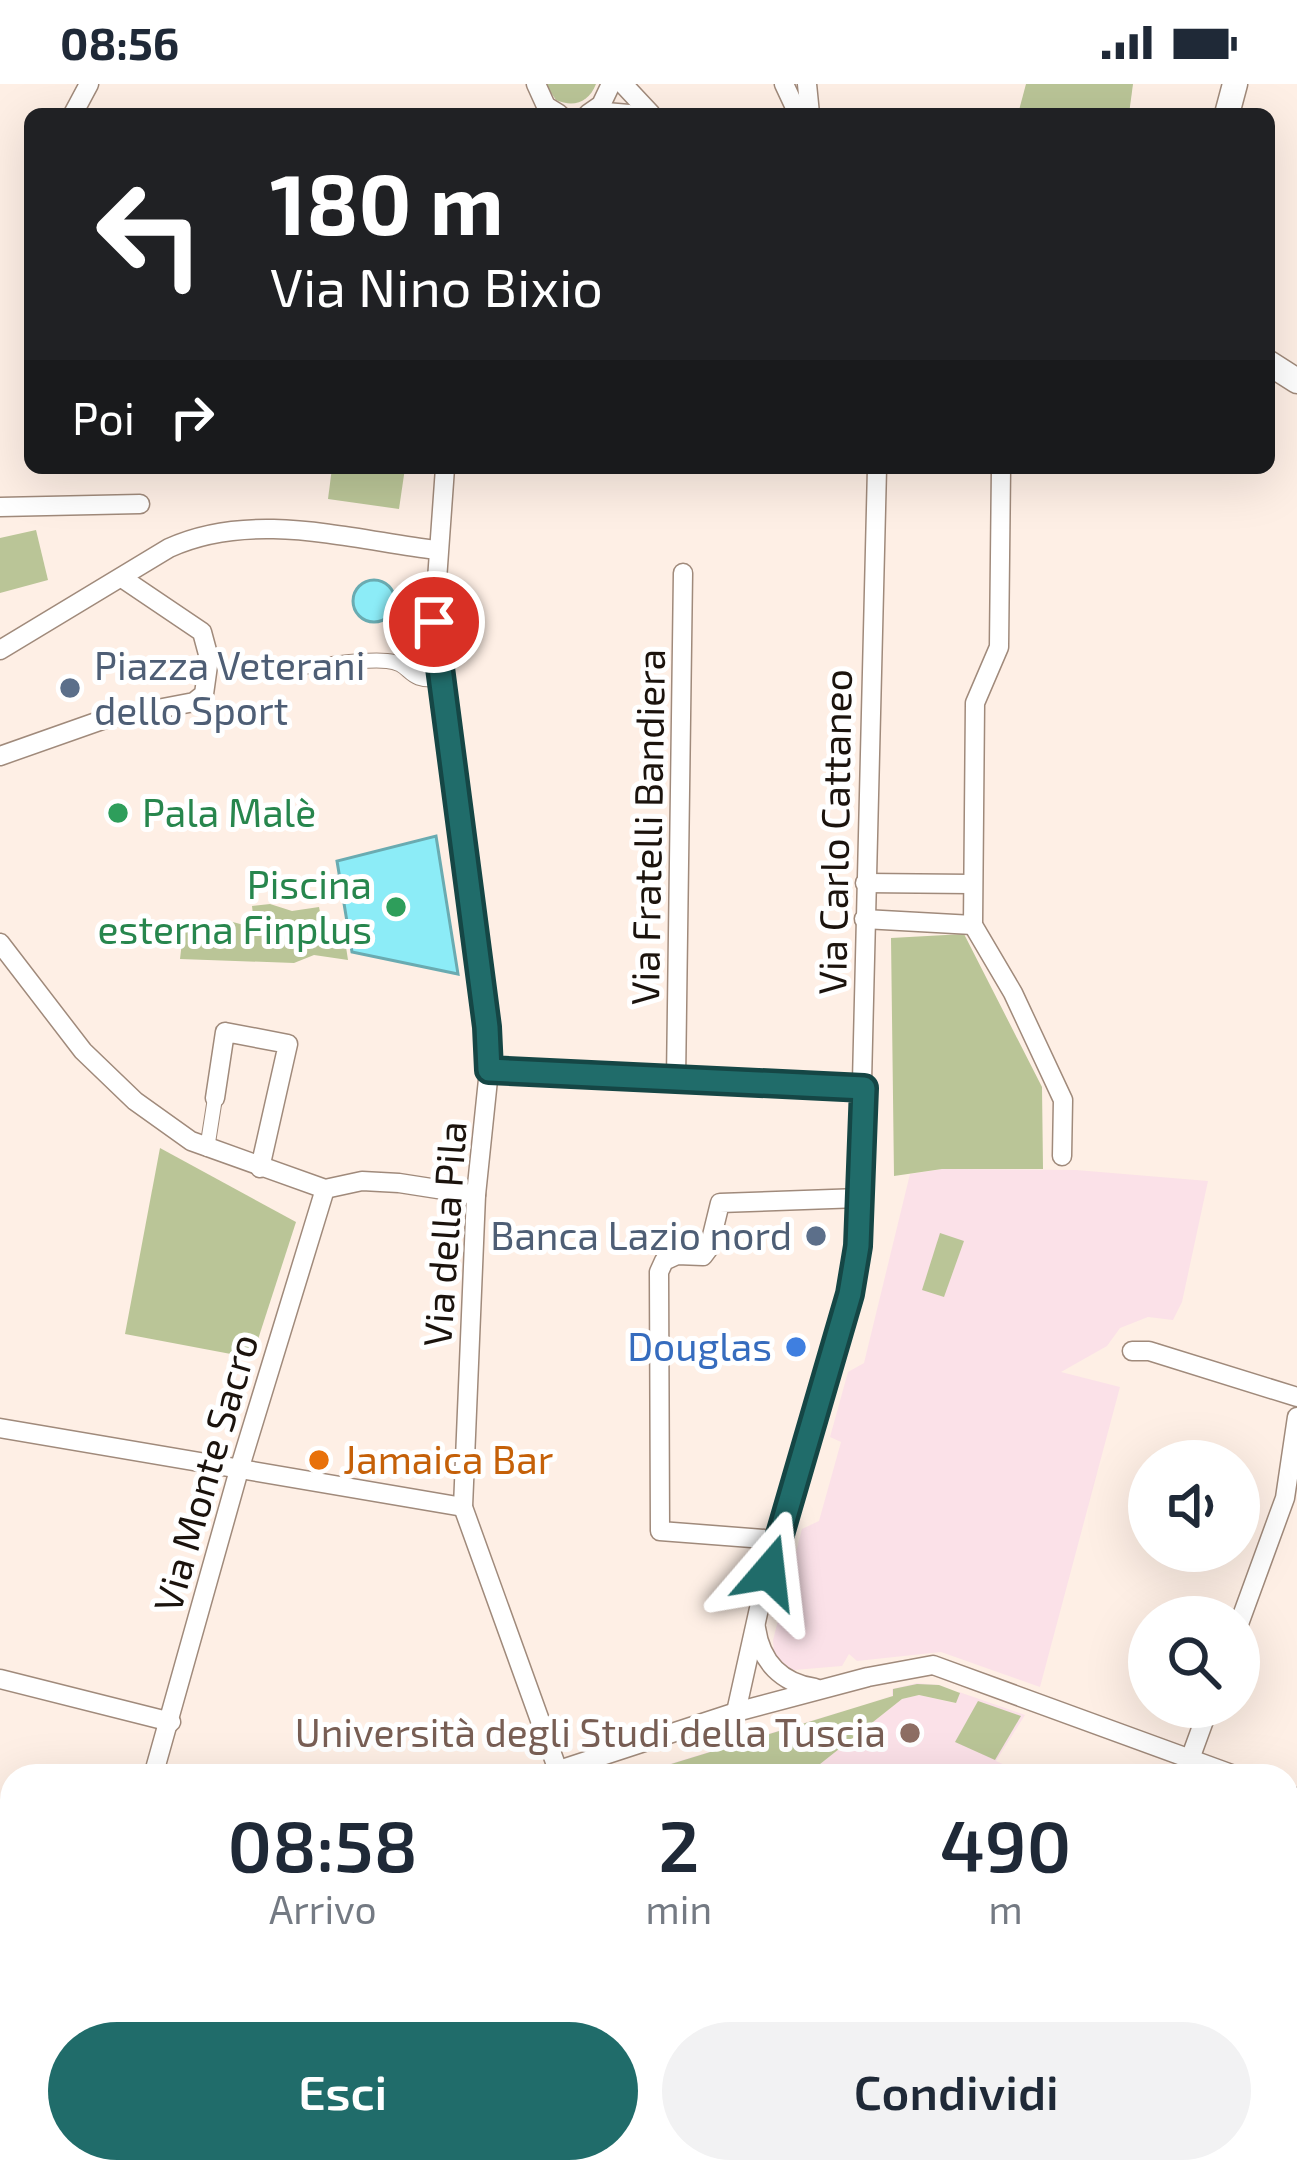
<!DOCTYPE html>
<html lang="it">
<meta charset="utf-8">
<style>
body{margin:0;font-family:"Exo 2",sans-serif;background:#f2f2f3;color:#1f2937;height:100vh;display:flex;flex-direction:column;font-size:45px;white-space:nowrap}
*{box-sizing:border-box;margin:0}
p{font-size:39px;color:#747a83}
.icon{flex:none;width:66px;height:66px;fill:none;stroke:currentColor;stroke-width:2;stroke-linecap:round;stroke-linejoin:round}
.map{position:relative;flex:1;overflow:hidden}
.sheet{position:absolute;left:0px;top:1680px;width:1299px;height:420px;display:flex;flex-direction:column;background:#fff;border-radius:36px 36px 0 0;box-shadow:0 12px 48px #0002}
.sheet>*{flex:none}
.guide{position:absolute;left:24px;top:24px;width:1251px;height:366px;border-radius:18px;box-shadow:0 12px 48px #0002;background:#202124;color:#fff;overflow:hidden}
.controls{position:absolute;left:1128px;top:1356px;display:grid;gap:24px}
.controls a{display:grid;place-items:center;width:132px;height:132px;border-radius:50%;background:#fff;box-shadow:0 12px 48px #0002;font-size:60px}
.pin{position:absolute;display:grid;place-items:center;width:102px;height:102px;color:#fff;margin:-51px;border:6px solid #fff;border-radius:50%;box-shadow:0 3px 12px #0007}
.me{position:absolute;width:132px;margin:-66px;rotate:17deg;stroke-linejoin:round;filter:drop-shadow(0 0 9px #0008)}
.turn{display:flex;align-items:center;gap:42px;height:252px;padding:0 48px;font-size:54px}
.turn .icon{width:156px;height:156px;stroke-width:2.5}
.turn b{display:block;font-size:84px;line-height:102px}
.then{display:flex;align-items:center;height:114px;padding:0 48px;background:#0003;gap:24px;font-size:45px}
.eta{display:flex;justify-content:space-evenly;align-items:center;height:204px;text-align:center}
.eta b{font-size:72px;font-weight:600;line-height:84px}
.action{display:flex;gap:24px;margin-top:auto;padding:24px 48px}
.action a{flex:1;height:138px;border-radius:72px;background:#206c6a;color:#fff;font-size:48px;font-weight:600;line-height:138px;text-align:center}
.action a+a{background:#f2f2f3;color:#1f2937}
.status{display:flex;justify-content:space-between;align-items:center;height:84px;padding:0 60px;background:#fff;direction:ltr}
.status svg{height:33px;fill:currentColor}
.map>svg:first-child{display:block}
</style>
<div class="status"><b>08:56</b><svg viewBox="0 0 49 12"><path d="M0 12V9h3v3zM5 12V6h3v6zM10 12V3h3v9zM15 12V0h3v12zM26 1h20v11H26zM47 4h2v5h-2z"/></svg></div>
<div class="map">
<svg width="1297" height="2100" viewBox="0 0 1297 2100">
<rect width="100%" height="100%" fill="#feefe5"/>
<g fill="#fbe1e8">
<path d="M 942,1085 L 1076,1086 L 1208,1097 L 1182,1218 L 1173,1236 L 1148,1233 L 1120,1244 L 1107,1262 L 1061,1288 L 1120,1303 L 1040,1603 L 941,1568 L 857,1577 L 849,1570 L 842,1582 L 794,1586 L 782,1581 L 774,1570 L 773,1556 L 802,1445 L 819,1437 L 841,1358 L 830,1353 L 848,1288 L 864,1279 L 910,1090 Z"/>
<path d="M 917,1599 L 939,1601 L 1025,1631 L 996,1677 L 1028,1692 L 1019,1688 L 1017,1692 L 873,1692 L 860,1686 L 858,1692 L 805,1692 L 902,1615 L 919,1611 L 955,1619 L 959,1608 L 939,1601 L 894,1611 L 714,1668 L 630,1692 L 892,1612 L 892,1605 Z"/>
<path d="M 803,2088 L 1096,2088 L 1090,2100 L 833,2100 Z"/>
<path d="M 1123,2088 L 1156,2099 L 1162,2088 L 1209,2088 L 1205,2100 L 1149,2100 Z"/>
</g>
<g fill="#bac597">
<path d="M 545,0 L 596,0 C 589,18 574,24 556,16 Z"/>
<path d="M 1026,0 L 1133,0 L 1129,30 L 1018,30 Z"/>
<path d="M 332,384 L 405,384 L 399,425 L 328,415 Z"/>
<path d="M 36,446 L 48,496 L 0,509 L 0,454 Z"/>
<path d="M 270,820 L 292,827 L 319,823 L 323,843 L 298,847 L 253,831 L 252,822 Z"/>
<path d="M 229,837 L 295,855 L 344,850 L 348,876 L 314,871 L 294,879 L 180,875 L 184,841 Z"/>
<path d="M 964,850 L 1042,1003 L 1043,1085 L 942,1085 L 894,1092 L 891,854 Z"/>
<path d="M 160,1064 L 296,1138 L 252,1274 L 125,1250 Z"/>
<path d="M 940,1149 L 964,1157 L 944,1213 L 922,1206 Z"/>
<path d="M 917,1600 L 939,1601 L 960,1609 L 956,1619 L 919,1611 L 902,1615 L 805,1692 L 632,1692 L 893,1612 L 893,1605 Z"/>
<path d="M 978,1617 L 1021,1632 L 995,1676 L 955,1658 Z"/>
</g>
<g fill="#8cecf7" stroke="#6aabb1" stroke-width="3">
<circle cx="374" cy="517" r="21"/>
<path d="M 436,752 L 458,890 L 352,868 L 337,777 Z"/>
</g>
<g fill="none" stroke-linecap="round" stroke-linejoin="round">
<defs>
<g id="pedestrian">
<path d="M 289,583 C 321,584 356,574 387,577 C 413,579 405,599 439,595"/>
<path d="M 207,1065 L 215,1014"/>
</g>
<g id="minor">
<path d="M 536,0 L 546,22 L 559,30"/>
<path d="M 623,0 L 651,30"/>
<path d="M 784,0 L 798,30"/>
<path d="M 807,0 L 810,30"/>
<path d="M 594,27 L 629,30"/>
<path d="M 73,30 L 89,0"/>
<path d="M 588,30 L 601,21 L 611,0"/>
<path d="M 445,384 L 434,538 L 487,943 L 489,986 L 476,1111 L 463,1423 L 560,1692"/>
<path d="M 1001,384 L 999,563 L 975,619 L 973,841 L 1013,909 L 1063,1016 L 1062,1072"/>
<path d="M 0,423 L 140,420"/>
<path d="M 0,566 L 169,464 C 252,426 349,455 436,466"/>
<path d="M 0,672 L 105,635 L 194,618 L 204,610 L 209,574 L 202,548 L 122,494"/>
<path d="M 865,799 L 971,800"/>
<path d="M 864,835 L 973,841"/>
<path d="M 0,859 L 83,967 L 135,1017 L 191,1057 L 325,1105 L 362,1097 L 399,1099 L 476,1111"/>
<path d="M 489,986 L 864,1003"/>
<path d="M 676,996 L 683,489"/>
<path d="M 215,1014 L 225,948 L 288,960 L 260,1084"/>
<path d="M 1132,1267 L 1149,1267 L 1297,1313"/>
<path d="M 0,1344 L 463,1423"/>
<path d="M 778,1456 L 660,1447 L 659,1188 L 664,1177 L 677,1171 L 703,1172 L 709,1164 L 720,1119 L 860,1114"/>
<path d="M 1239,1540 L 1285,1414 L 1297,1333"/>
<path d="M 756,1544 C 761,1578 782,1599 815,1604"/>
<path d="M 0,1595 L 171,1638"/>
<path d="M 736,1628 L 760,1520 L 850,1210 L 858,1161 L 877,384"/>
<path d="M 1190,1675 L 1209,1623"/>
<path d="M 559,1686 L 736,1628 L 868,1593 L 933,1581 L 1237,1692"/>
<path d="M 153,1692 L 239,1386 L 325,1105"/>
<path d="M 1287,1710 L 1297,1714"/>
<path d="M 0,1766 L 12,1769"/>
<path d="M 0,1941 L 12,1928"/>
<path d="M 398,2088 L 404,2100"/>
<path d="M 729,2088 L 739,2100"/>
<path d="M 293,2100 L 315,2088"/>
</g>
<g id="secondary">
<path d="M 1227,30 L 1235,0"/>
<path d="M 1269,279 L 1297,297"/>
<path d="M 1287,1885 L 1297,1855"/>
<path d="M 1217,2100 L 1221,2088"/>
</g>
</defs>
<use href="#pedestrian" stroke="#a08a7b" stroke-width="16"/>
<use href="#minor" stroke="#a08a7b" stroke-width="21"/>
<use href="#secondary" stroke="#a08a7b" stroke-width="27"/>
<use href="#pedestrian" stroke="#fff" stroke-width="14"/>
<use href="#minor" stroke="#fff" stroke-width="18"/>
<use href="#secondary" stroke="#fff" stroke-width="24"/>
</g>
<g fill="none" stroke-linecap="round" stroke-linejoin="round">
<defs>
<path id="route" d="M 434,538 L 487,943 L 489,986 L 864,1004 L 858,1162 L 850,1210 L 769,1488"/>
</defs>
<use href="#route" stroke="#154645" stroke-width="30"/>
<use href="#route" stroke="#206c6a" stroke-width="21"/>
</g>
<g fill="#5c6f8a" stroke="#fff" stroke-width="4.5">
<circle cx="70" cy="604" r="12"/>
<circle cx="816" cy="1152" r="12"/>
</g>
<g fill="#2e9e5b" stroke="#fff" stroke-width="4.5">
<circle cx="118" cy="729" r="12"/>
<circle cx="396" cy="823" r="12"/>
</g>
<circle fill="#3f7fe0" stroke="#fff" stroke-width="4.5" cx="796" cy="1263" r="12"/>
<circle fill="#e8710a" stroke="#fff" stroke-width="4.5" cx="319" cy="1376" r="12"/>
<circle fill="#8d6e63" stroke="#fff" stroke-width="4.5" cx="910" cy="1649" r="12"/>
<g text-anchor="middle" stroke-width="10" stroke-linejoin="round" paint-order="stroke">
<g font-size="39" fill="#4e5e75" stroke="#fff" text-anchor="start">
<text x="94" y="596">Piazza Veterani<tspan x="94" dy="45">dello Sport</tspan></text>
<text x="792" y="1166" text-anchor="end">Banca Lazio nord</text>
</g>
<g font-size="39" fill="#27864d" stroke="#fff" text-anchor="start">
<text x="142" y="743">Pala Malè</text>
<text x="372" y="815" text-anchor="end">Piscina<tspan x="372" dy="45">esterna Finplus</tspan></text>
</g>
<g font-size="39" fill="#1b130d" stroke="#fff">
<text transform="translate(648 743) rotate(-89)" y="14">Via Fratelli Bandiera</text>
<text transform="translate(835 748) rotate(-89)" y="14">Via Carlo Cattaneo</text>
<text transform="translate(445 1150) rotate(-86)" y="14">Via della Pila</text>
<text transform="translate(206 1389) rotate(-74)" y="14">Via Monte Sacro</text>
</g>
<g font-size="39" fill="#366cbe" stroke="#fff" text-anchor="end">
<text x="772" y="1277">Douglas</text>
</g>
<g font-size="39" fill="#c56008" stroke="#fff" text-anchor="start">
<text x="343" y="1390">Jamaica Bar</text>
</g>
<g font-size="39" fill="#785e54" stroke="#fff" text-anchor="end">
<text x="886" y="1663">Università degli Studi della Tuscia</text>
</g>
</g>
</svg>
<div class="controls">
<a><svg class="icon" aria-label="sound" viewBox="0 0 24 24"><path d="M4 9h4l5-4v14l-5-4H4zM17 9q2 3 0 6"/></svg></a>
<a><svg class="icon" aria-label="search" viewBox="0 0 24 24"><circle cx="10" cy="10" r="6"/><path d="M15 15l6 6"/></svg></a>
</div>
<div class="pin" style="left:434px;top:538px;background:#d93025"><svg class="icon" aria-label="arrive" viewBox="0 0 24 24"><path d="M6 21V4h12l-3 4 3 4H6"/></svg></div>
<svg class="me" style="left:769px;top:1488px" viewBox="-20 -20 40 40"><path d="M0-17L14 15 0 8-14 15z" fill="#206c6a" stroke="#fff" stroke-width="4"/></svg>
<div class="guide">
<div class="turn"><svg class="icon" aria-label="left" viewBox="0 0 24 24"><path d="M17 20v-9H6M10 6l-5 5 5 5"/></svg><div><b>180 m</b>Via Nino Bixio</div></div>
<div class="then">Poi<svg class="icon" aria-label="right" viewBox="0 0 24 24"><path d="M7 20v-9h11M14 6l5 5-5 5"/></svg></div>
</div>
<section class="sheet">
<div class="eta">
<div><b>08:58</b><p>Arrivo</p></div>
<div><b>2</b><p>min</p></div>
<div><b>490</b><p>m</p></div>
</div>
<div class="action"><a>Esci</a><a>Condividi</a></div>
</section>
</div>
